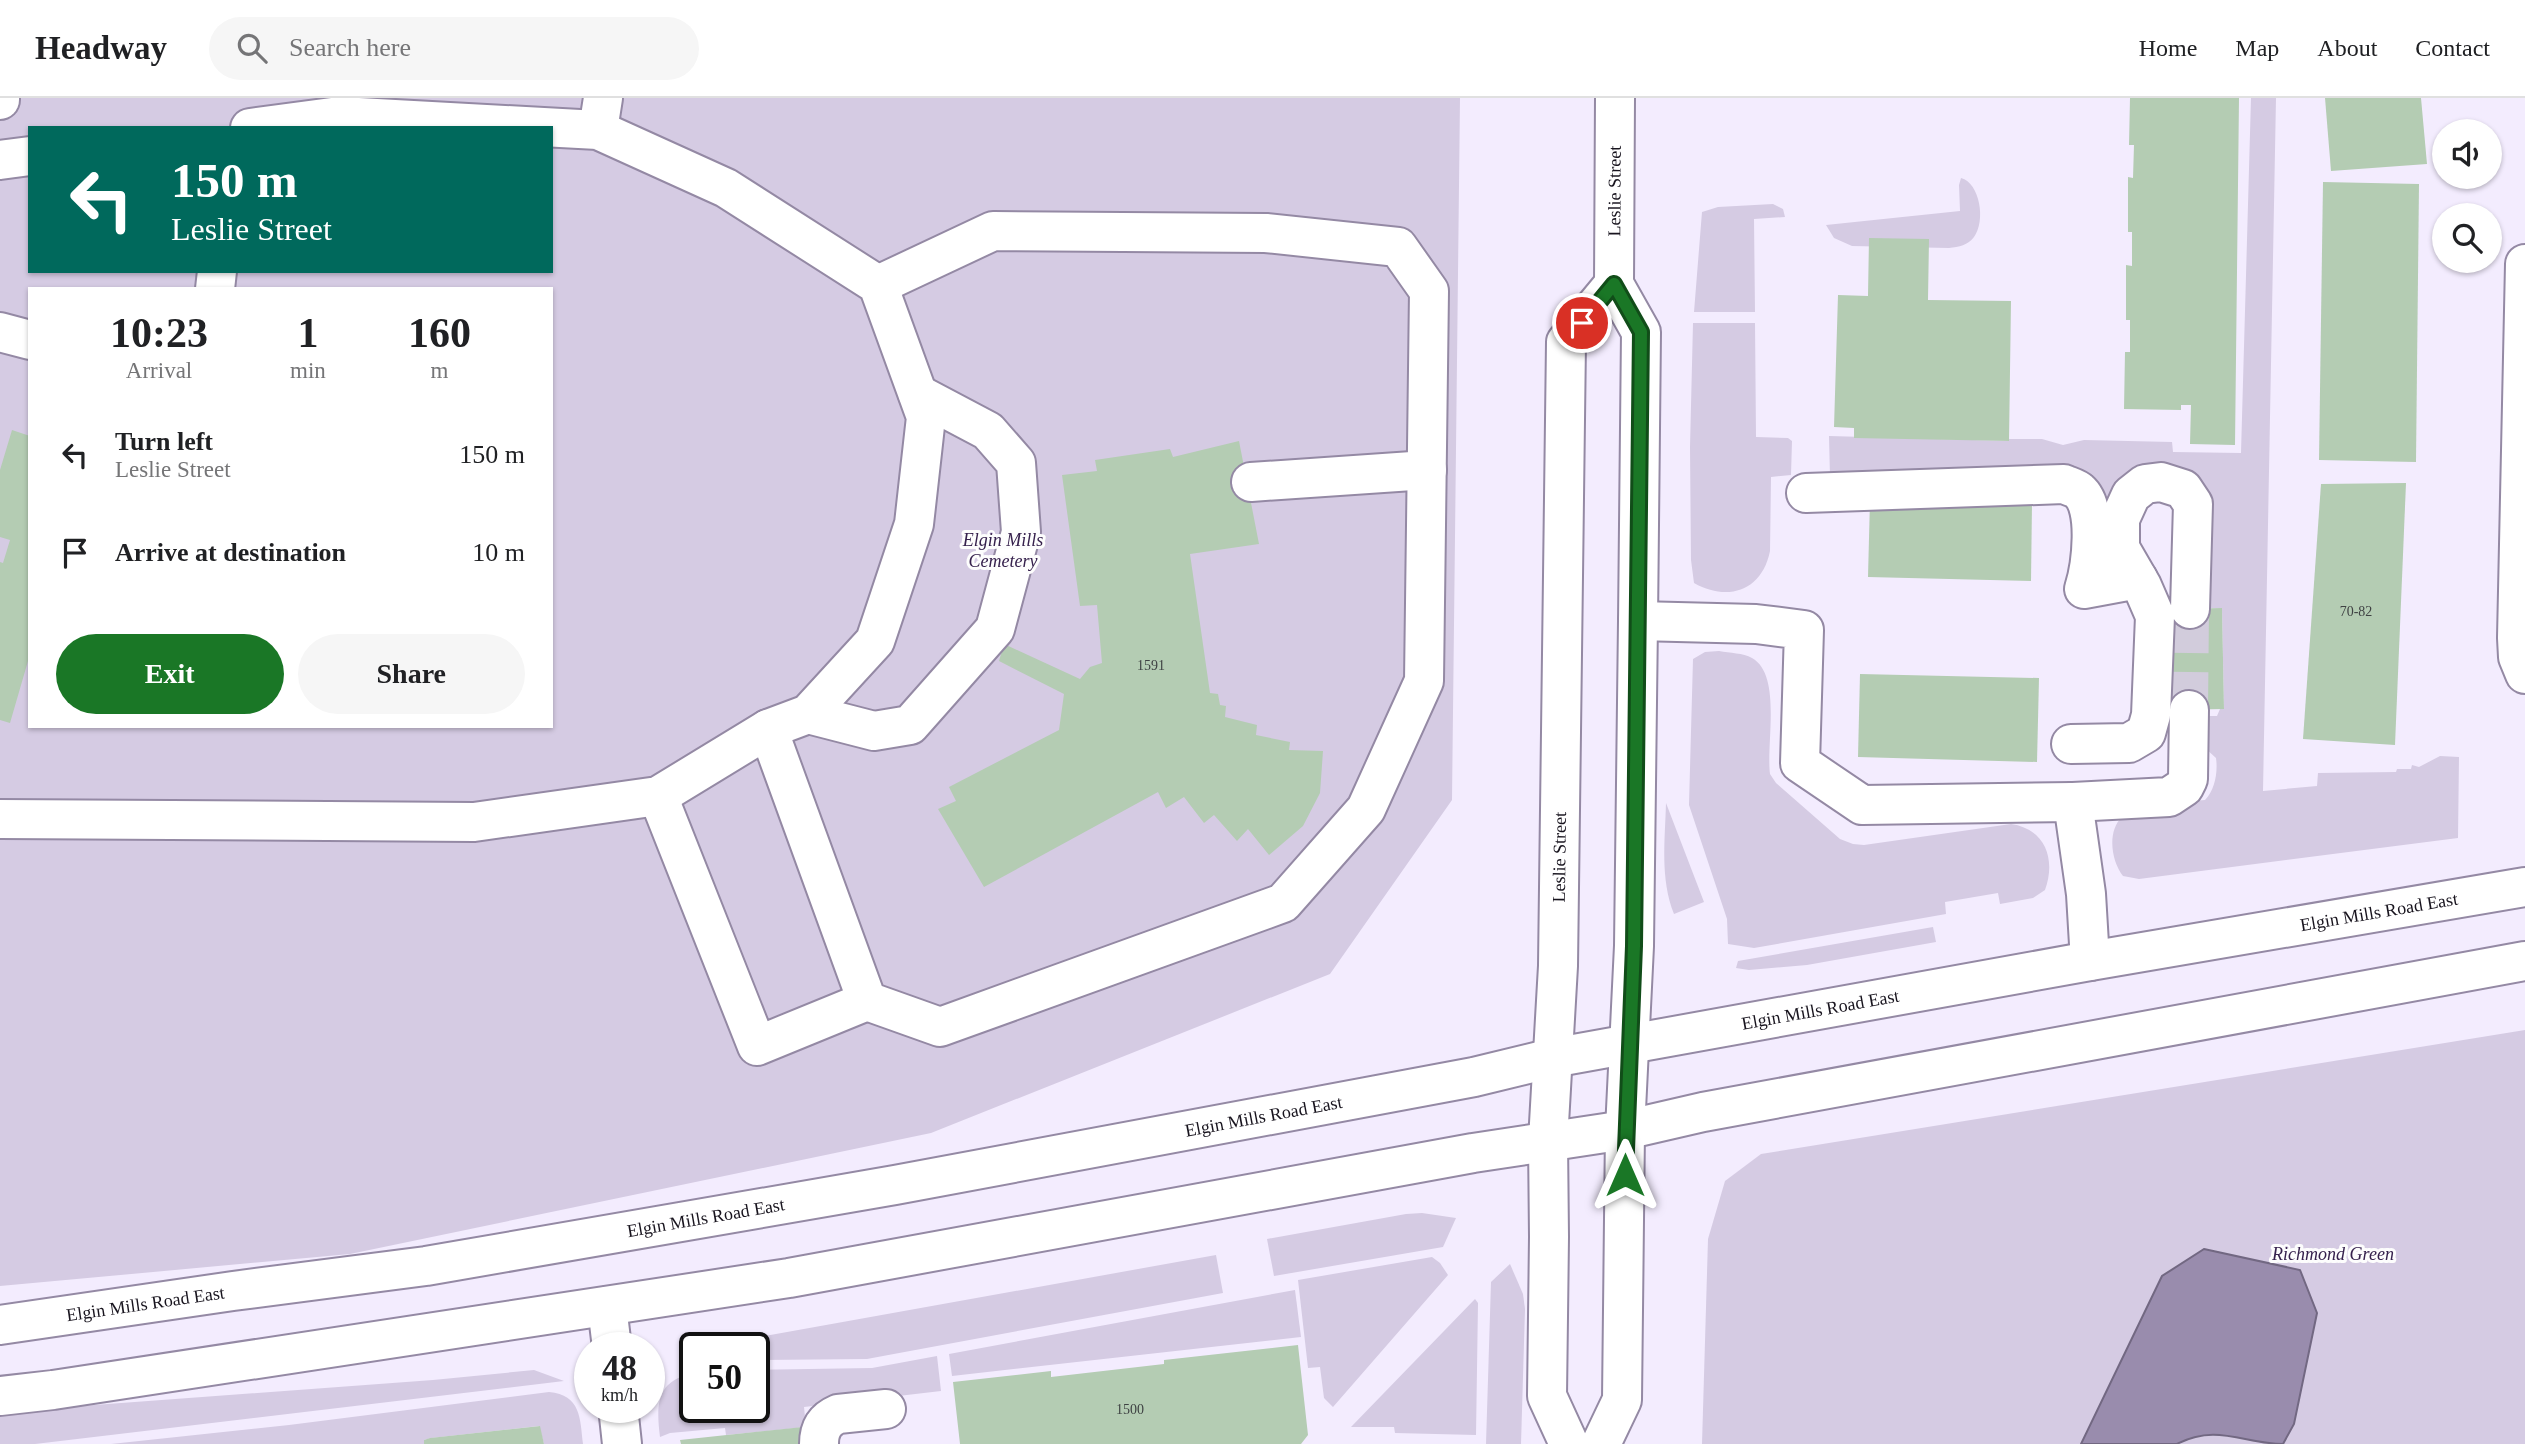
<!DOCTYPE html>
<style>
body{margin:0;font-family:Georgia,serif;background:#f6f6f6;color:#202124;height:100vh;display:flex;flex-direction:column;font-size:26px;white-space:nowrap}
*{box-sizing:border-box;margin:0}
p{font-size:23px;color:#757577}
.icon{flex:none;width:38px;height:38px;fill:none;stroke:currentColor;stroke-width:2;stroke-linecap:round;stroke-linejoin:round}
.map{position:relative;flex:1;overflow:hidden}
.panel{position:absolute;left:28px;top:189px;width:525px;height:441px;display:flex;flex-direction:column;background:#fff;border-radius:0px;box-shadow:0 2px 5px #0004}
.panel>*{flex:none}
.guide{position:absolute;left:28px;top:28px;width:525px;height:147px;border-radius:0px;box-shadow:0 2px 5px #0004;background:#00695c;color:#fff;overflow:hidden}
.buttons{position:absolute;left:2432px;top:21px;display:grid;gap:14px}
.buttons a{display:grid;place-items:center;width:70px;height:70px;border-radius:50%;background:#fff;box-shadow:0 2px 5px #0004;font-size:35px}
.speed{position:absolute;left:574px;top:1234px;display:flex;gap:14px;font-size:35px;font-weight:700;text-align:center}
.speed>*{display:grid;place-content:center;width:91px;height:91px;border-radius:50%;background:#fff;box-shadow:0 2px 5px #0004;line-height:1}
.speed small{font-size:18px;font-weight:400}
.speed .limit{border:4px solid #111;border-radius:10px;background:#fff;color:#111}
.pin{position:absolute;display:grid;place-items:center;width:60px;height:60px;color:#fff;margin:-30px;border:4px solid #fff;border-radius:50%;box-shadow:0 2px 7px #0007}
.me{position:absolute;width:77px;margin:-38px;rotate:0deg;stroke-linejoin:round;filter:drop-shadow(0 0 5px #0008)}
.turn{display:flex;align-items:center;gap:24px;height:147px;padding:0 28px;font-size:32px}
.turn .icon{width:91px;height:91px;stroke-width:2.5}
.turn b{display:block;font-size:49px;line-height:60px}
.eta{display:flex;justify-content:space-evenly;align-items:center;height:119px;text-align:center}
.eta b{font-size:42px;font-weight:800;line-height:49px}
.primary-button{display:flex;gap:14px;margin-top:auto;padding:14px 28px}
.primary-button a{flex:1;height:80px;border-radius:42px;background:#1a7726;color:#fff;font-size:28px;font-weight:800;line-height:80px;text-align:center}
.primary-button a+a{background:#f6f6f6;color:#202124}
ul{padding:0;list-style:none}
li{display:flex;align-items:center;gap:21px;height:98px;padding:0 28px}
li div{flex:1}
li b{display:block;font-size:26px}
li em{font-style:normal}
header{display:flex;align-items:center;gap:42px;box-sizing:border-box;height:98px;padding:0 35px;background:#fff;border-bottom:2px solid #e0e0e0}
header strong{font-size:33px}
nav{display:flex;gap:38px;margin-inline-start:auto;font-size:24px}
.search{width:490px;height:63px;background:#f6f6f6;display:flex;align-items:center;gap:18px;box-sizing:border-box;padding:0 24px;border-radius:38px;color:#757577;font-size:26px}
.map>svg:first-child{display:block}
</style>
<header>
<strong>Headway</strong>
<div class="search"><svg class="icon" aria-label="search" viewBox="0 0 24 24"><circle cx="10" cy="10" r="6"/><path d="M15 15l6 6"/></svg>Search here</div>
<nav><a>Home</a><a>Map</a><a>About</a><a>Contact</a></nav>
</header>
<div class="map">
<svg width="2525" height="1346" viewBox="0 0 2525 1346">
<rect width="100%" height="100%" fill="#f3ecfe"/>
<g fill="#d5cbe3" fill-rule="evenodd">
<path d="M 0,0 L 1460,0 L 1452,702 L 1330,876 L 931,1035 L 350,1156 L 0,1188 ZM 30,30 L 551,30 L 551,173 L 30,173 ZM 30,191 L 551,191 L 551,628 L 30,628 Z"/>
<path d="M 2251,0 L 2276,0 L 2263,693 L 2317,688 L 2318,675 L 2396,674 L 2397,671 L 2411,671 L 2412,667 L 2419,669 L 2440,658 L 2459,659 L 2458,740 L 2139,781 L 2123,778 C 2111,763 2107,733 2122,719 L 2192,703 L 2205,702 C 2215,692 2218,674 2216,660 L 2205,650 L 2199,618 L 2217,618 L 2220,611 L 2224,611 L 2222,510 L 2201,510 L 2207,397 L 2111,407 L 1830,379 L 1829,338 L 2008,343 L 2009,341 L 2042,341 L 2063,347 L 2084,342 L 2172,344 L 2173,354 L 2241,355 Z"/>
<path d="M 1961,80 C 1980,85 1986,123 1974,139 C 1968,147 1959,149 1949,150 L 1852,148 L 1834,140 L 1826,127 L 1960,113 L 1959,87 Z"/>
<path d="M 1773,106 L 1783,111 L 1785,119 L 1754,121 L 1755,214 L 1694,214 L 1702,114 L 1718,109 Z"/>
<path d="M 1693,225 L 1755,225 L 1756,339 L 1788,340 L 1792,343 L 1791,377 L 1771,379 L 1770,453 C 1762,493 1728,504 1694,485 L 1691,462 L 1690,349 Z"/>
<path d="M 1719,553 C 1730,555 1743,555 1752,560 C 1782,577 1766,645 1770,676 L 1776,685 L 1840,741 L 1853,746 L 1864,747 L 2011,726 C 2046,731 2056,762 2045,792 L 2033,800 L 2000,806 L 1998,795 L 1945,804 L 1946,816 L 1754,850 L 1728,846 L 1727,821 L 1689,707 L 1693,561 L 1705,554 Z"/>
<path d="M 1666,705 L 1704,804 L 1674,816 C 1660,780 1665,743 1666,705 Z"/>
<path d="M 1933,829 L 1936,844 L 1807,867 L 1749,872 L 1736,870 L 1738,863 Z"/>
<path d="M 2525,932 L 2525,1346 L 1702,1346 L 1708,1141 L 1725,1083 L 1761,1056 Z"/>
<path d="M 1422,1115 L 1456,1120 L 1443,1149 L 1274,1178 L 1267,1141 L 1406,1116 Z"/>
<path d="M 1216,1157 L 1223,1195 L 883,1258 L 867,1261 L 754,1262 L 754,1250 L 704,1249 Z"/>
<path d="M 1432,1159 L 1440,1165 L 1448,1177 L 1333,1309 L 1324,1300 L 1320,1269 L 1308,1270 L 1298,1182 Z"/>
<path d="M 1510,1166 L 1523,1196 L 1525,1211 L 1521,1346 L 1486,1346 L 1491,1184 Z"/>
<path d="M 1295,1192 L 1301,1239 L 952,1278 L 949,1256 Z"/>
<path d="M 1475,1201 L 1478,1205 L 1476,1337 L 1395,1335 L 1394,1329 L 1351,1329 Z"/>
<path d="M 937,1258 L 941,1293 L 804,1309 L 806,1329 L 726,1337 L 725,1330 L 670,1335 L 660,1339 C 656,1306 656,1282 695,1275 L 695,1309 L 754,1309 L 754,1272 L 872,1270 Z"/>
<path d="M 534,1272 L 564,1283 L 35,1346 L 0,1346 L 0,1314 L 433,1282 Z"/>
<path d="M 549,1294 C 581,1297 580,1320 583,1346 L 544,1346 L 539,1328 L 431,1340 L 424,1342 L 424,1346 L 111,1346 L 289,1327 Z"/>
</g>
<path fill="#998cad" stroke="#726882" stroke-width="2" d="M 2204,1151 L 2300,1172 L 2317,1215 L 2294,1326 L 2283,1346 C 2245,1346 2216,1325 2177,1346 L 2081,1346 L 2162,1178 Z"/>
<g fill="#b4ccb3">
<path d="M 2130,0 L 2239,0 L 2235,347 L 2190,346 L 2191,307 L 2181,307 L 2181,312 L 2124,311 L 2125,254 L 2130,254 L 2130,222 L 2126,222 L 2126,167 L 2132,168 L 2132,134 L 2128,134 L 2128,79 L 2133,80 L 2134,47 L 2129,47 Z"/>
<path d="M 2325,0 L 2421,0 L 2427,66 L 2331,73 Z"/>
<path d="M 2323,84 L 2419,86 L 2416,364 L 2319,362 Z"/>
<path d="M 1869,140 L 1929,141 L 1928,202 L 2011,203 L 2009,343 L 1854,340 L 1854,330 L 1834,329 L 1838,197 L 1868,198 Z"/>
<path d="M 12,332 L 30,338 L 30,564 L 28,563 L 10,625 L 0,622 L 0,464 L 3,465 L 10,442 L 0,439 L 0,372 Z"/>
<path d="M 1239,343 L 1259,446 L 1190,456 L 1210,595 L 1218,596 L 1220,607 L 1226,608 L 1225,619 L 1257,627 L 1256,637 L 1290,644 L 1289,652 L 1323,653 L 1320,695 L 1303,728 L 1269,757 L 1248,731 L 1237,743 L 1214,717 L 1204,725 L 1184,699 L 1166,710 L 1158,694 L 984,789 L 938,711 L 956,703 L 949,689 L 1059,632 L 1064,596 L 999,563 L 1004,546 L 1080,581 L 1090,569 L 1102,565 L 1097,507 L 1080,508 L 1062,377 L 1097,373 L 1095,362 L 1170,351 L 1173,359 Z"/>
<path d="M 2406,385 L 2395,647 L 2303,641 L 2321,386 Z"/>
<path d="M 1870,402 L 2032,405 L 2031,483 L 1868,479 Z"/>
<path d="M 2222,510 L 2224,611 L 2170,612 L 2169,511 Z"/>
<path d="M 1860,576 L 2039,580 L 2037,664 L 1858,659 Z"/>
<path d="M 1298,1247 L 1308,1337 L 1301,1346 L 960,1346 L 953,1284 L 1051,1273 L 1051,1279 L 1164,1266 L 1164,1262 Z"/>
<path d="M 540,1328 L 544,1346 L 424,1346 L 424,1342 L 430,1340 Z"/>
<path d="M 803,1329 L 805,1346 L 681,1346 L 680,1342 Z"/>
</g>
<g fill="none" stroke-linecap="round" stroke-linejoin="round">
<path stroke="#d2ccdc" stroke-width="38" stroke-dasharray="38 19" stroke-linecap="butt" d="M 2189,612 L 2190,511"/>
<defs>
<g id="minor">
<path d="M 0,2 L 0,0"/>
<path d="M 598,32 L 603,0"/>
<path d="M 0,62 L 30,58"/>
<path d="M 2525,166 L 2517,540 L 2518,559 L 2525,576"/>
<path d="M 215,191 L 217,173"/>
<path d="M 0,234 L 30,242"/>
<path d="M 1251,384 L 1427,372"/>
<path d="M 1806,395 L 2064,386 C 2068,388 2076,390 2079,393 C 2099,410 2091,469 2084,491 L 2138,481"/>
<path d="M 1638,523 L 1756,526 L 1804,532 L 1800,665 L 1862,707 L 2073,704 L 2086,796 L 2090,863"/>
<path d="M 808,616 L 874,633 L 910,627 L 995,531 L 1021,434 L 1016,365 L 988,333 L 918,296"/>
<path d="M 768,631 L 867,903 L 940,929 L 1283,805 L 1366,711 L 1424,583 L 1429,193 L 1398,149 L 1266,135 L 993,133 L 878,187"/>
<path d="M 2071,646 L 2129,645 L 2146,635 L 2151,617 L 2155,518 L 2142,488 L 2120,450 L 2120,421 L 2131,397 L 2145,386 L 2161,384 L 2183,391 L 2193,406 L 2190,511"/>
<path d="M 658,698 L 757,948 L 867,903"/>
<path d="M 2073,704 L 2169,699 L 2184,689 L 2188,681 L 2189,612"/>
<path d="M 0,721 L 474,724 L 658,698 L 768,631 L 808,616 L 875,543 L 914,426 L 926,319 L 878,187 L 726,90 L 598,32 L 340,18 L 250,30"/>
<path d="M 607,1208 L 612,1250"/>
<path d="M 618,1309 L 622,1346"/>
<path d="M 819,1346 C 819,1332 824,1322 838,1316 L 886,1311"/>
</g>
<g id="major">
<path id="s1" d="M 0,1227 L 233,1193 L 426,1168 L 895,1087 L 1474,979 L 1552,960 L 2090,863 L 2525,789"/>
<path d="M 0,1298 L 53,1292 L 789,1180 L 1473,1055 L 1625,1032 L 1703,1014 L 2525,863"/>
<path id="s2" d="M 1569,1346 L 1547,1298 L 1549,1139 L 1548,1043 L 1558,868 L 1566,244 L 1614,186"/>
<path id="s3" d="M 1601,1346 L 1622,1302 L 1625,1032 L 1634,848 L 1638,523 L 1641,234 L 1614,186 L 1615,0"/>
</g>
</defs>
<use href="#minor" stroke="#9489a4" stroke-width="42"/>
<use href="#major" stroke="#9489a4" stroke-width="42"/>
<use href="#minor" stroke="#fff" stroke-width="38"/>
<use href="#major" stroke="#fff" stroke-width="38"/>
</g>
<g fill="none" stroke-linecap="round" stroke-linejoin="round">
<defs>
<path id="route" d="M 1582,225 L 1614,186 L 1641,234 L 1634,848 L 1625,1077"/>
</defs>
<use href="#route" stroke="#114d19" stroke-width="18"/>
<use href="#route" stroke="#1a7726" stroke-width="12"/>
</g>
<g text-anchor="middle" stroke-width="6" stroke-linejoin="round" paint-order="stroke">
<g font-size="14" fill="#3f4243">
<text x="2356" y="518">70-82</text>
<text x="1151" y="572">1591</text>
<text x="1130" y="1316">1500</text>
</g>
<g font-size="18" fill="#18141e" stroke="#fdfdfd">
<text dy="6" stroke="none"><textPath href="#s3" startOffset="1265">Leslie Street</textPath></text>
<text dy="6" stroke="none"><textPath href="#s2" startOffset="592">Leslie Street</textPath></text>
<text dy="6" stroke="none"><textPath href="#s1" startOffset="2415">Elgin Mills Road East</textPath></text>
<text dy="6" stroke="none"><textPath href="#s1" startOffset="1848">Elgin Mills Road East</textPath></text>
<text dy="6" stroke="none"><textPath href="#s1" startOffset="1281">Elgin Mills Road East</textPath></text>
<text dy="6" stroke="none"><textPath href="#s1" startOffset="714">Elgin Mills Road East</textPath></text>
<text dy="6" stroke="none"><textPath href="#s1" startOffset="147">Elgin Mills Road East</textPath></text>
</g>
<g font-size="18" font-style="italic" fill="#36214d" stroke="#fdfdfd">
<text x="1003" y="448">Elgin Mills<tspan x="1003" dy="21">Cemetery</tspan></text>
<text x="2333" y="1162">Richmond Green</text>
</g>
</g>
</svg>
<div class="buttons">
<a><svg class="icon" aria-label="sound" viewBox="0 0 24 24"><path d="M4 9h4l5-4v14l-5-4H4zM17 9q2 3 0 6"/></svg></a>
<a><svg class="icon" aria-label="search" viewBox="0 0 24 24"><circle cx="10" cy="10" r="6"/><path d="M15 15l6 6"/></svg></a>
</div>
<div class="speed"><div>48<small>km/h</small></div><div class="limit">50</div></div>
<div class="pin" style="left:1582px;top:225px;background:#d93025"><svg class="icon" aria-label="arrive" viewBox="0 0 24 24"><path d="M6 21V4h12l-3 4 3 4H6"/></svg></div>
<svg class="me" style="left:1625px;top:1077px" viewBox="-20 -20 40 40"><path d="M0-17L14 15 0 8-14 15z" fill="#1a7726" stroke="#fff" stroke-width="4"/></svg>
<div class="guide">
<div class="turn"><svg class="icon" aria-label="left" viewBox="0 0 24 24"><path d="M17 20v-9H6M10 6l-5 5 5 5"/></svg><div><b>150 m</b>Leslie Street</div></div>
</div>
<section class="panel">
<div class="eta">
<div><b>10:23</b><p>Arrival</p></div>
<div><b>1</b><p>min</p></div>
<div><b>160</b><p>m</p></div>
</div>
<ul>
<li><svg class="icon" aria-label="left" viewBox="0 0 24 24"><path d="M17 20v-9H6M10 6l-5 5 5 5"/></svg><div><b>Turn left</b><p>Leslie Street</p></div><em>150 m</em></li>
<li><svg class="icon" aria-label="arrive" viewBox="0 0 24 24"><path d="M6 21V4h12l-3 4 3 4H6"/></svg><div><b>Arrive at destination</b></div><em>10 m</em></li>
</ul>
<div class="primary-button"><a>Exit</a><a>Share</a></div>
</section>
</div>
